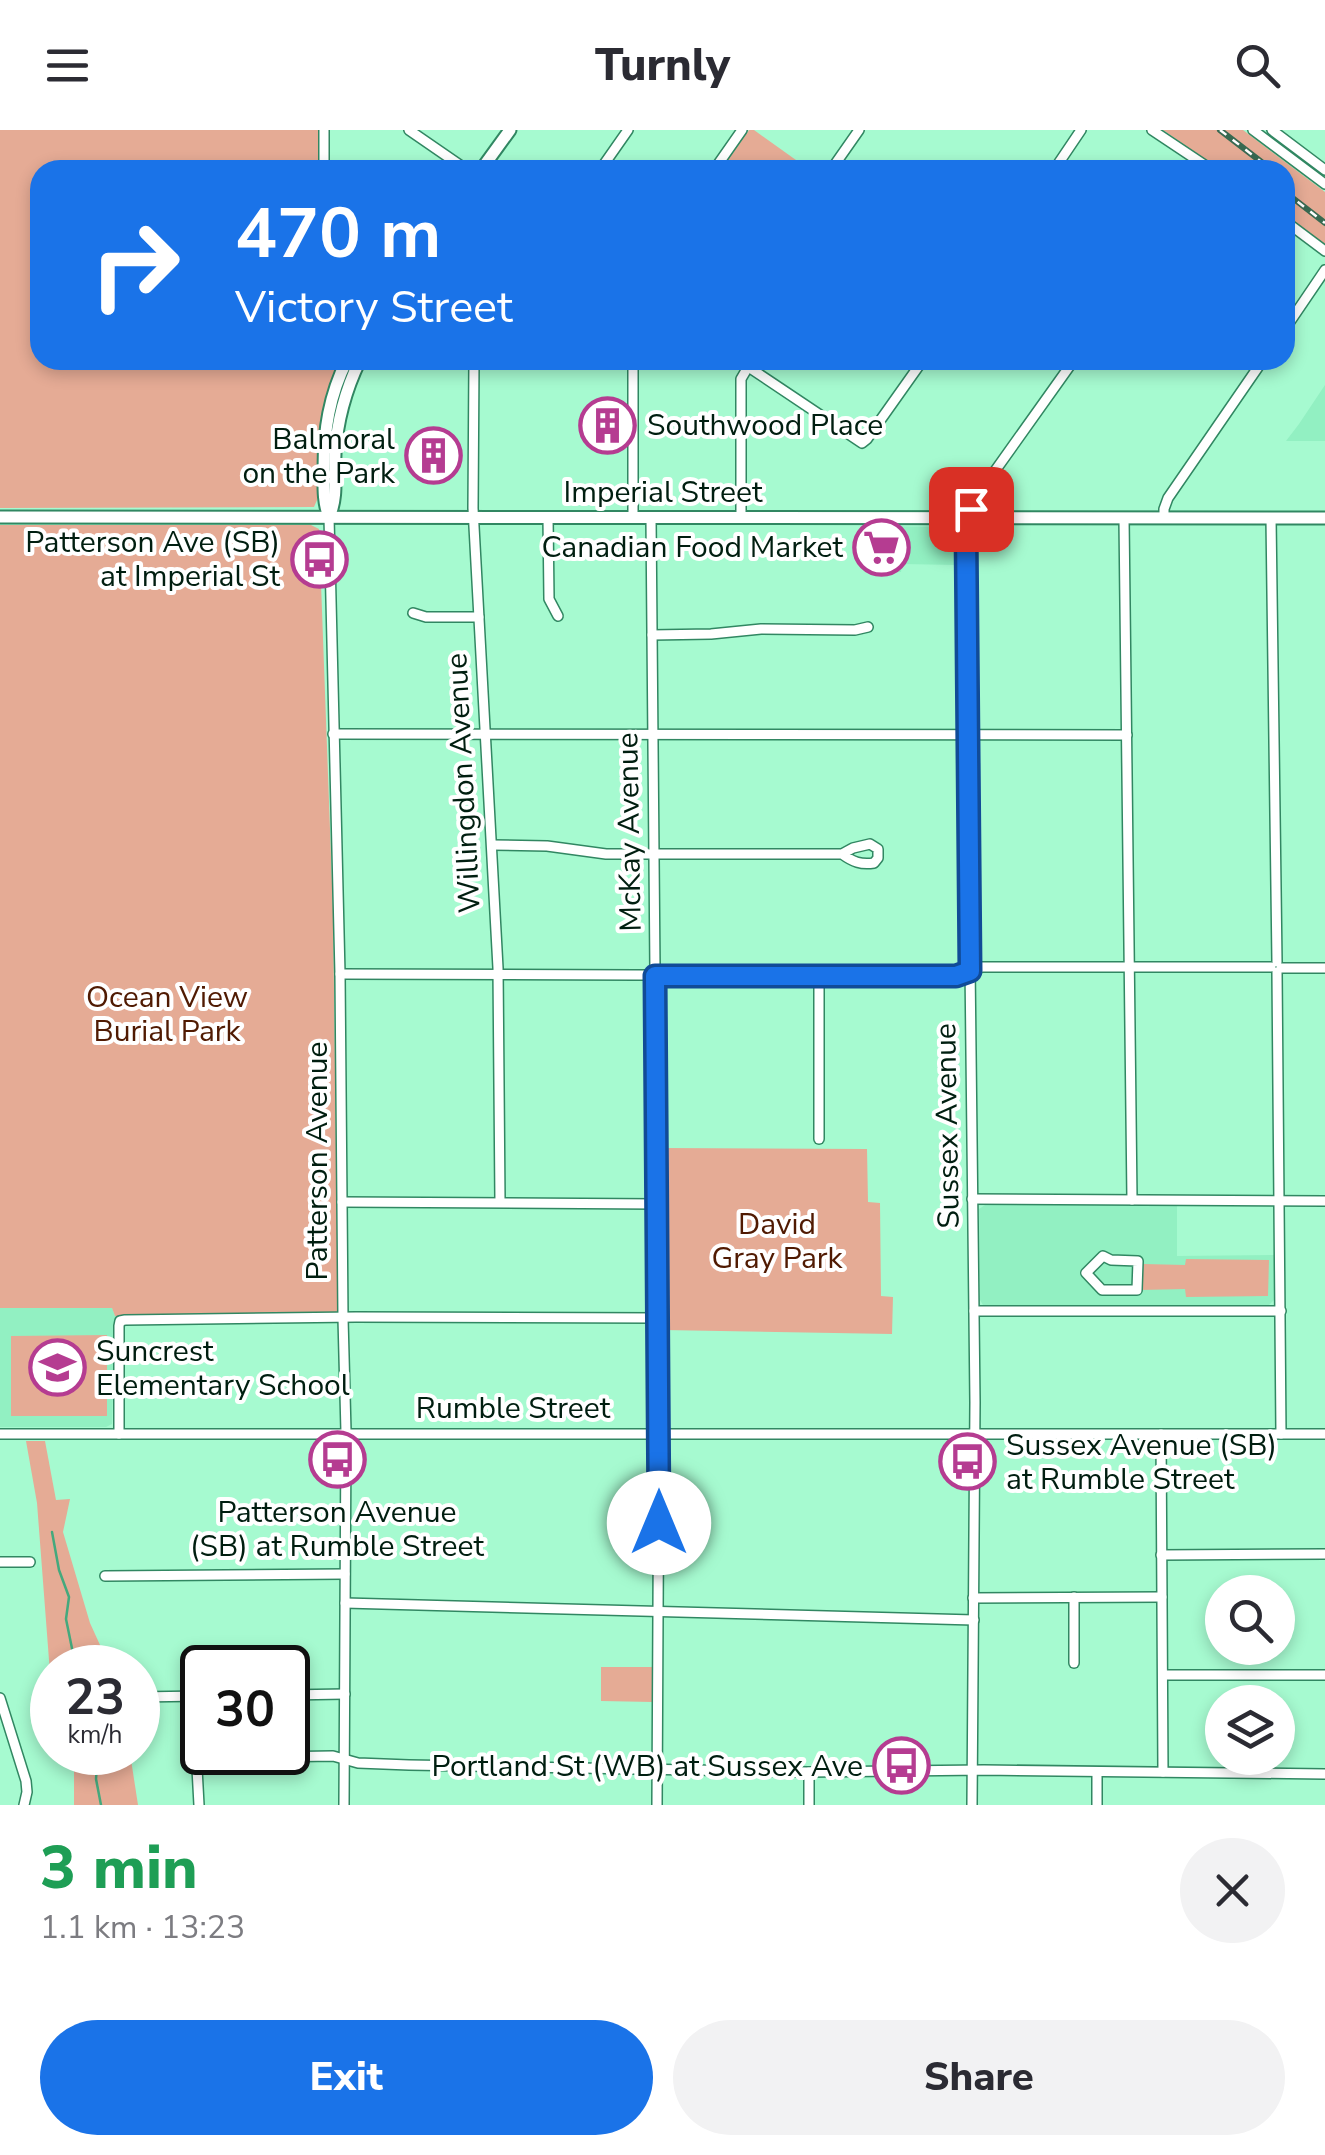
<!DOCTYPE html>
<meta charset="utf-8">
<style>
body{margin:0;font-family:"Nunito Sans",sans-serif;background:#f2f2f3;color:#2b2b33;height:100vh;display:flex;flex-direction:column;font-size:38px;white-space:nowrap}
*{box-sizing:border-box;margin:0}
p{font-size:32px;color:#7c7c81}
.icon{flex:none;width:55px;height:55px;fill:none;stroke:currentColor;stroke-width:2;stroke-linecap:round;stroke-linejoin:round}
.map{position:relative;height:1675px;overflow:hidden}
.panel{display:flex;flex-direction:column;background:#fff;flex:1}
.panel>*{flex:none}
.guide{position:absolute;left:30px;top:30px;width:1265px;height:210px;border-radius:30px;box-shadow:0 5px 15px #0003;background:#1a73e8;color:#fff;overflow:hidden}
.tools{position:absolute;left:1205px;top:1445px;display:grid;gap:20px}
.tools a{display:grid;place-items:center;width:90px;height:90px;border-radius:50%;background:#fff;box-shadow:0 5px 15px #0003;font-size:50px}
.speed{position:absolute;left:30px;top:1515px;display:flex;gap:20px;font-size:50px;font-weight:700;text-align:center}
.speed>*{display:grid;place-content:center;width:130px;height:130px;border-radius:50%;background:#fff;box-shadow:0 5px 15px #0003;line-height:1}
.speed small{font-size:25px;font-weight:400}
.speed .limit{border:5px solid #111;border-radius:15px;background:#fff;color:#111}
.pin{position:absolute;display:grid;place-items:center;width:85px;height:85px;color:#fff;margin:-42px;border-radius:20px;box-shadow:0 5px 15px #0006}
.me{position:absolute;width:110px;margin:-55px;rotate:0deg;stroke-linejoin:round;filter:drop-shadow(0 0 8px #0008)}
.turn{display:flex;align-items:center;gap:35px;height:210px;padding:0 40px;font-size:45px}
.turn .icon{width:130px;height:130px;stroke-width:2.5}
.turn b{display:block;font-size:70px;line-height:85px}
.round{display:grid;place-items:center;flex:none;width:105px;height:105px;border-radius:52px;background:#f2f2f3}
.overview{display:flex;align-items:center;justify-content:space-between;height:170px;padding:0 40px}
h1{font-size:60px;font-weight:800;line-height:75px;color:#1e9e55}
.button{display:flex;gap:20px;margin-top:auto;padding:20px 40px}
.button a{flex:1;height:115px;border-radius:60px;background:#1a73e8;color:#fff;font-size:40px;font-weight:800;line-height:115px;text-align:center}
.button a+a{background:#f2f2f3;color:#2b2b33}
header{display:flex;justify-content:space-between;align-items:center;height:130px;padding:0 40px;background:#fff;font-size:45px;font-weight:800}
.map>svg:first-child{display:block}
</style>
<header><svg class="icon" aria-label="menu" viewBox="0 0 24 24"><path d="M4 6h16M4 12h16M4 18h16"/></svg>Turnly<svg class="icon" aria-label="search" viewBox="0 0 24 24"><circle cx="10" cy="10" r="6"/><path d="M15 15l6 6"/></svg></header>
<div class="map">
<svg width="1325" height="1675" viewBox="0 0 1325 1675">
<rect width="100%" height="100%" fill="#a6fad0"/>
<g fill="#92f0c2">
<path d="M 1325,255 L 1325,311 L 1286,311 L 1299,294 Z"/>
<path d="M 876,396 L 954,397 L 957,435 L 902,434 L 901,442 L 876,442 Z"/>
<path d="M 985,1075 L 1177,1075 L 1177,1126 L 1275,1125 L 1274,1170 L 1269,1175 L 983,1175 L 980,1170 L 979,1079 Z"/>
<path d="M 0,1178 L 112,1178 L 115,1186 L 112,1294 L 106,1297 L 0,1297 Z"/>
</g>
<g fill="#e5ab95">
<path d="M 0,0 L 318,0 L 318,40 L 40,40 L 40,230 L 342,230 C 318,279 319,316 317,370 L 314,377 L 0,378 Z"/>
<path d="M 749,0 L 754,0 L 810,40 L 721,40 Z"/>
<path d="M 1163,0 L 1243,0 L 1325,62 L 1325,116 L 1285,85 L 1285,40 L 1220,40 Z"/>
<path d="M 0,395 L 311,395 L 319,399 L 333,781 L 338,1178 L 336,1183 L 332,1185 L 115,1186 L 112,1178 L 0,1178 Z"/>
<path d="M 661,1018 L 867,1019 L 868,1072 L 880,1073 L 881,1166 L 893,1167 L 892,1204 L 663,1200 Z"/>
<path d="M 1186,1129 L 1269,1130 L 1268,1166 L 1186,1167 L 1185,1159 L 1140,1160 L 1140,1136 L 1143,1134 L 1185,1135 Z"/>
<path d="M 107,1205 L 107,1286 L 11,1286 L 11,1206 Z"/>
<path d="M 26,1311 L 45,1311 L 56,1370 L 70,1369 L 63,1402 L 90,1493 L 110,1537 L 52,1538 L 52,1550 L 50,1543 L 37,1373 Z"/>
<path d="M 601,1537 L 653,1537 L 653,1572 L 601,1571 Z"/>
<path d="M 74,1623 L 130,1623 L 138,1675 L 74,1675 Z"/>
</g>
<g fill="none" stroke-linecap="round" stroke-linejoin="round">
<g stroke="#44a97d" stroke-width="2.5">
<path d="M 52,1402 L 59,1440 L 69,1467 L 66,1489 L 76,1538"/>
<path d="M 98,1622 L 96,1649 L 101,1675"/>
</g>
<defs>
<g id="minor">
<path d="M 324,0 L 324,40"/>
<path d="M 409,0 L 467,40"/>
<path d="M 1152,0 L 1212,40"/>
<path d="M 1253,0 L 1325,54"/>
<path d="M 1272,0 L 1325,40"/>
<path d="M 600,40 L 628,0"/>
<path d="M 714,40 L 742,0"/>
<path d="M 831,40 L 859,0"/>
<path d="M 1054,40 L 1081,0"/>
<path d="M 1285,91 L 1325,121"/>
<path d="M 1285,199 L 1325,140"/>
<path d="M 474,230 L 473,378 L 498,838 L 500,1072"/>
<path d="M 738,230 L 862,313 L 867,309 L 923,230"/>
<path d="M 329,387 L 340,844 L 343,1188 L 346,1302 L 344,1675"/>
<path d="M 548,387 L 549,469 L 558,486"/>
<path d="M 633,388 L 633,230"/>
<path d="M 651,388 L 659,1293 L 657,1675"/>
<path d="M 741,388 L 741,249 L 748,237"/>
<path d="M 1124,388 L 1132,1070"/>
<path d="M 1164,388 L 1164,379 L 1168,368 L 1263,230"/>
<path d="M 1271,388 L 1277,832"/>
<path d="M 413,483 L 426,487 L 479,487"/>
<path d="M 652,505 L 711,504 L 761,499 L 855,500 L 868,497"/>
<path d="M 333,604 L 1127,605"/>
<path d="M 492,715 L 547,716 L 606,724 L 842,724 C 853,732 861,735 874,733 L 878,728 L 878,719 L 870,714 L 853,718 L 842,724"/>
<path d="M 1281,838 L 1325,838"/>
<path d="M 1277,842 L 1281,1304"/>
<path d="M 340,844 L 956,846 L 982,837 L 1271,837"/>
<path d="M 819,846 L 819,1009"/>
<path d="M 972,1069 L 1325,1071"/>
<path d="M 342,1072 L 657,1074"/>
<path d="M 1103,1126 L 1111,1130 L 1138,1131 L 1137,1160 L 1102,1160 L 1086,1143 Z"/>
<path d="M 974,1181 L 1281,1181"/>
<path d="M 0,1304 L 1325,1304"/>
<path d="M 119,1304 L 119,1196 L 120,1191 L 125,1190 L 356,1187 L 658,1188"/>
<path d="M 1161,1304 L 1163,1642"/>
<path d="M 1161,1425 L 1325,1424"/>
<path d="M 0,1432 L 30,1432"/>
<path d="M 105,1446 L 345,1444"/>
<path d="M 973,1468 L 1162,1467"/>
<path d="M 345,1473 L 974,1490"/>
<path d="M 1074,1533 L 1074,1467"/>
<path d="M 1164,1545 L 1325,1545"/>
<path d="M 288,1565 L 345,1564"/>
<path d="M 138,1567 L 202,1566"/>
<path d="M 0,1568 L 26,1651 L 27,1662 L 24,1675"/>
<path d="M 199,1675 L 197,1638 L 203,1631 L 212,1628 L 333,1626 L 358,1633 L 409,1635 L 809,1642 L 984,1640 L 1325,1644"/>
<path d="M 809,1675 L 809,1642"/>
<path d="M 972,1675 L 975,1272 L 965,397 L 975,369 L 1074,230"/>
<path d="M 1097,1675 L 1097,1642"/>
</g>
<g id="major">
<path d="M 481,40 L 510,0"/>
<path d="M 0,387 L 1325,388"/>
<path d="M 329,387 C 338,367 334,346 335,324 C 337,291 346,259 360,230"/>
<path d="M 329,387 C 323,372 324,356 324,339 C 324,300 329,266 347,230"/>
</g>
</defs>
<use href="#minor" stroke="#318762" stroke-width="12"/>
<use href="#major" stroke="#318762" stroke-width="15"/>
<use href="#minor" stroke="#fff" stroke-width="9"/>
<use href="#major" stroke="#fff" stroke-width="11"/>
<defs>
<g id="rail">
<path d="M 1220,0 L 1272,40"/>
<path d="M 1285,62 L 1325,93"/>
</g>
</defs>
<use href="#rail" stroke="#386951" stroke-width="6"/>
<use href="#rail" stroke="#fff" stroke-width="2.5" stroke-dasharray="8" stroke-linecap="butt"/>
</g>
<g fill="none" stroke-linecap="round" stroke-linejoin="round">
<defs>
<path id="route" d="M 659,1393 L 655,846 L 956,846 L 970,841 L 966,397 L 971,379"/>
</defs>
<use href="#route" stroke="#114b97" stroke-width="25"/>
<use href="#route" stroke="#1a73e8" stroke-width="18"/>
</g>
<defs>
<symbol id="building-ring" viewBox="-11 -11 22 22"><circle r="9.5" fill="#fff" stroke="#b53c91" stroke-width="1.5"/><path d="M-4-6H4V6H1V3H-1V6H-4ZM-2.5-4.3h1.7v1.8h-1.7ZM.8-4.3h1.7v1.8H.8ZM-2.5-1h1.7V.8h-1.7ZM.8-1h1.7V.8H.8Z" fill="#b53c91"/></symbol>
<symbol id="supermarket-ring" viewBox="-11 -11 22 22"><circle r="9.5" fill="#fff" stroke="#b53c91" stroke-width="1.5"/><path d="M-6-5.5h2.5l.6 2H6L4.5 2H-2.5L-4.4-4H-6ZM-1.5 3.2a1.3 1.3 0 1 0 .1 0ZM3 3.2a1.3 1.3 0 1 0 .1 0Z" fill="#b53c91"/></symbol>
<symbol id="bus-ring" viewBox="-11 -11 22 22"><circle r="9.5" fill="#fff" stroke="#b53c91" stroke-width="1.5"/><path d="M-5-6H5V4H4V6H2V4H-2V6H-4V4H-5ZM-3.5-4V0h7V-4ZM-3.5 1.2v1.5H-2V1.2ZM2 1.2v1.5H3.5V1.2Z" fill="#b53c91"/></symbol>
<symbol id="school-ring" viewBox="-11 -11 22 22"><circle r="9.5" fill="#fff" stroke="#b53c91" stroke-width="1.5"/><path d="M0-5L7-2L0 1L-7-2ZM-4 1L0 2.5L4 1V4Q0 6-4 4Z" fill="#b53c91"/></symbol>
</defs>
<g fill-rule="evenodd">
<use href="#building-ring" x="576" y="264" width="63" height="63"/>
<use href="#building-ring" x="402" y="294" width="63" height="63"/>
<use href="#supermarket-ring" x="850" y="386" width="63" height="63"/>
<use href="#bus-ring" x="288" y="398" width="63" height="63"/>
<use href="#school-ring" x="26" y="1206" width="63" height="63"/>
<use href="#bus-ring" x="306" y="1298" width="63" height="63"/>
<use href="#bus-ring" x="936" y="1300" width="63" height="63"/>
<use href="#bus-ring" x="870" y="1604" width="63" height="63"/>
</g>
<g text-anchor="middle" stroke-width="8" stroke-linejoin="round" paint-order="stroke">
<g font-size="30" fill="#001e10" stroke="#fff" text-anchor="end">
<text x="647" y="305" text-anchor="start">Southwood Place</text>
<text x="395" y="319">Balmoral<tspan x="395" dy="34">on the Park</tspan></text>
<text x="280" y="422">Patterson Ave (SB)<tspan x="280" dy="34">at Imperial St</tspan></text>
<text x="843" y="427">Canadian Food Market</text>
<text x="96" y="1231" text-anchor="start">Suncrest<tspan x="96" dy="34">Elementary School</tspan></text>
<text x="1006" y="1325" text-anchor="start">Sussex Avenue (SB)<tspan x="1006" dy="34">at Rumble Street</tspan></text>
<text x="337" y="1392" text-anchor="middle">Patterson Avenue<tspan x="337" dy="34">(SB) at Rumble Street</tspan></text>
<text x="863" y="1646">Portland St (WB) at Sussex Ave</text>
</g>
<g font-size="30" fill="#001e10" stroke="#fff">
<text x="663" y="372">Imperial Street</text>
<text transform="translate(463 653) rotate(-93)" y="10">Willingdon Avenue</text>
<text transform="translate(629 702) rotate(-91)" y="10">McKay Avenue</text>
<text transform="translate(947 996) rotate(-91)" y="10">Sussex Avenue</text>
<text transform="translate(317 1031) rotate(-90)" y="10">Patterson Avenue</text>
<text x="513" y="1288">Rumble Street</text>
</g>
<g font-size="30" fill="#501a02" stroke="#fff">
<text x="167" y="877">Ocean View<tspan x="167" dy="34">Burial Park</tspan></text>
<text x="777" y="1104">David<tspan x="777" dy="34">Gray Park</tspan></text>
</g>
</g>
</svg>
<div class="tools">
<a><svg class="icon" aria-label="search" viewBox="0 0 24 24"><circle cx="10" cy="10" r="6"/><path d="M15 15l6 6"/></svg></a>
<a><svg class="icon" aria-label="layers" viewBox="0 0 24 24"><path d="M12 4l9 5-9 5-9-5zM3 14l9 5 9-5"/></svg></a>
</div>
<div class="speed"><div>23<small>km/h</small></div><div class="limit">30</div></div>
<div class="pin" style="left:971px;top:379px;background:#d93025"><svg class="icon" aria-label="arrive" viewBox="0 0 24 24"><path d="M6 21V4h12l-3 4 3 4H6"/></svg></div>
<svg class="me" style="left:659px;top:1393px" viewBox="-20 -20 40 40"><circle r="19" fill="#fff"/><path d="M0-13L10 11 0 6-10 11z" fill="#1a73e8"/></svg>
<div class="guide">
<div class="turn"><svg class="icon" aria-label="right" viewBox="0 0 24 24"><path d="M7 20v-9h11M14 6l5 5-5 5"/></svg><div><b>470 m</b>Victory Street</div></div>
</div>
</div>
<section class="panel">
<div class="overview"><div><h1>3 min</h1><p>1.1 km · 13:23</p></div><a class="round"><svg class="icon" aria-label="close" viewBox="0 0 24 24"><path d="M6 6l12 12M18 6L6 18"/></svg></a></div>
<div class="button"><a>Exit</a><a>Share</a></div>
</section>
